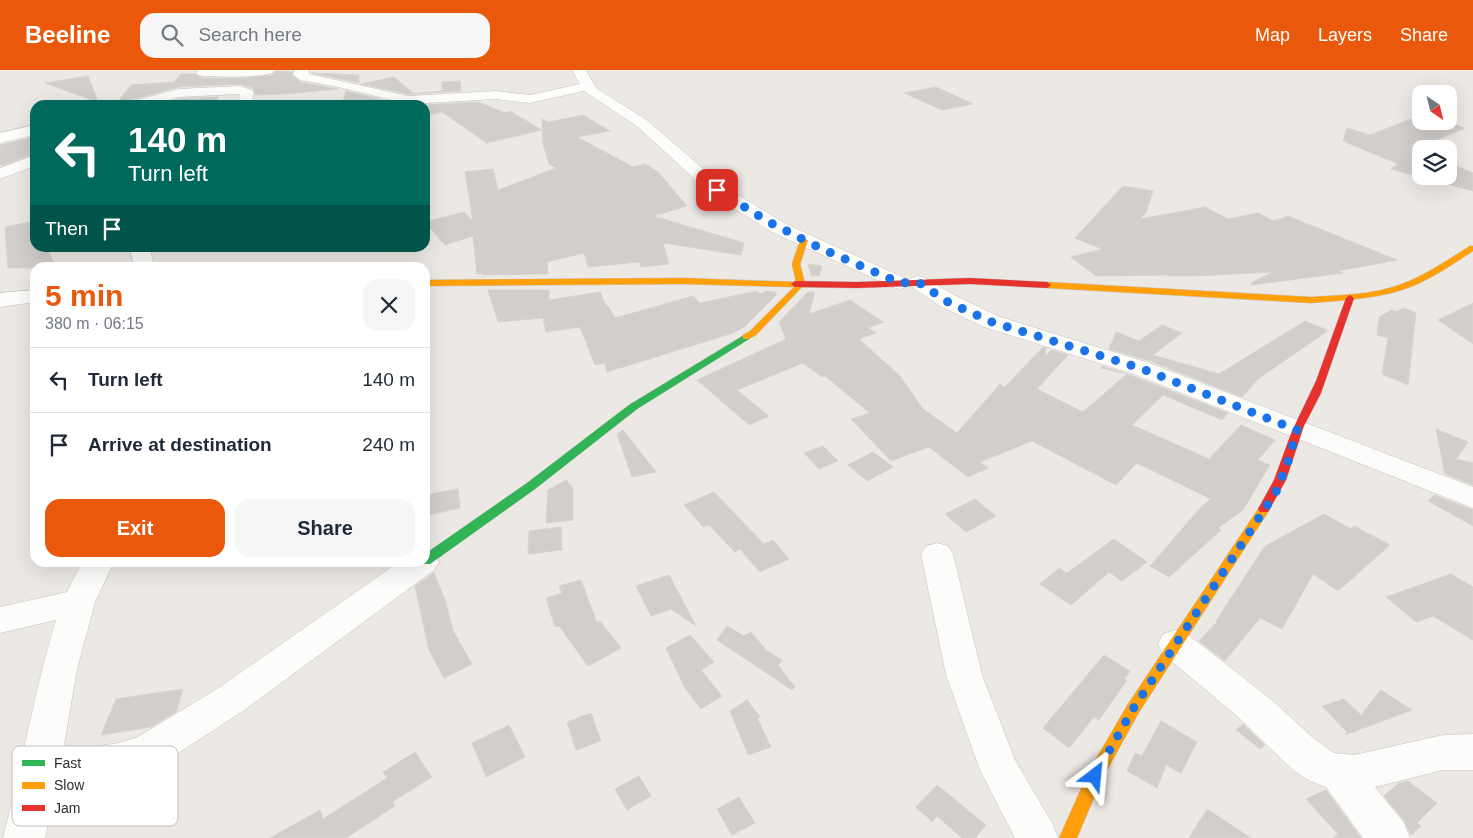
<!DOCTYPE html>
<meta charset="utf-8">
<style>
body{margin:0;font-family:Arial,sans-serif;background:#f6f6f7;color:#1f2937;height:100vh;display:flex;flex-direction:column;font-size:19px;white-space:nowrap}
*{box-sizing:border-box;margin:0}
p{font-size:16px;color:#747a83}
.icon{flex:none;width:28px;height:28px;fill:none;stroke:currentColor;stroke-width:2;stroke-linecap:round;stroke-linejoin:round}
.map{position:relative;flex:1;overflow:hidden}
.side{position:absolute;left:30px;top:192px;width:400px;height:305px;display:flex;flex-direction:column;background:#fff;border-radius:15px;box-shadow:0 5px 20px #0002}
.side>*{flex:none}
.guide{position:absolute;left:30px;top:30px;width:400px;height:152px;border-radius:15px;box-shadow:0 5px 20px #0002;background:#00695c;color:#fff;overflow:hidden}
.needle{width:32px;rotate:145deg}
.controls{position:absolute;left:1412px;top:15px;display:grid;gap:10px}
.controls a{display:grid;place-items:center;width:45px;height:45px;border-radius:10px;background:#fff;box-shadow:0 5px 20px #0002;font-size:25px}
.pin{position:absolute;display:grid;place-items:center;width:42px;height:42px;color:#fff;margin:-21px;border-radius:10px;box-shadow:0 2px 8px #0006}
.me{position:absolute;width:55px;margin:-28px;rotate:29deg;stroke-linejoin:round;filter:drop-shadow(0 0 4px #0008)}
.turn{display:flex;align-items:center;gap:18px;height:105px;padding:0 15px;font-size:22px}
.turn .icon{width:65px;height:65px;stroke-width:2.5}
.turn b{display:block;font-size:35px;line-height:42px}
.then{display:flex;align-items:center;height:48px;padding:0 15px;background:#0003;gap:10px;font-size:19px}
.round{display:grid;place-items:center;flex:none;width:52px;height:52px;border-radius:15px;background:#f6f6f7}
.overview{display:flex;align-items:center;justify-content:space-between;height:85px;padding:0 15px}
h1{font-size:30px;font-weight:700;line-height:38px;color:#ea580c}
.primary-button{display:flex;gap:10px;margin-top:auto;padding:10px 15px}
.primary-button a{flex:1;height:58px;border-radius:15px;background:#ea580c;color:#fff;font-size:20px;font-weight:700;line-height:58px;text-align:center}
.primary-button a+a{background:#f6f6f7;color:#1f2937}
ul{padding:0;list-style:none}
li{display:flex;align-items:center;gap:15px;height:65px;padding:0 15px;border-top:1px solid #e0e1e3}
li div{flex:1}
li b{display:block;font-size:19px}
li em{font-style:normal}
header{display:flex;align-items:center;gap:30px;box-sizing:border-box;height:70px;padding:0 25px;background:#ea580c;color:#fff}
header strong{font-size:24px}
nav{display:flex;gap:28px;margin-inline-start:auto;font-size:18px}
.search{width:350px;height:45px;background:#f6f6f7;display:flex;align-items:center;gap:12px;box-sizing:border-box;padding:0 18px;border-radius:15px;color:#747a83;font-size:19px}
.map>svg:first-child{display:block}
</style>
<header>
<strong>Beeline</strong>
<div class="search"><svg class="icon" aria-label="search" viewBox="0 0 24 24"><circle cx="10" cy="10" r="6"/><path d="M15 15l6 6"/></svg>Search here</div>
<nav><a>Map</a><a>Layers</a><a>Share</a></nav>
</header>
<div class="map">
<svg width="1473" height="768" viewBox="0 0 1473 768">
<rect width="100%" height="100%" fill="#ece8e4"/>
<g fill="#d1cecb" stroke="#d7d4d0">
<path d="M 276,1 L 292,2 L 292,5 L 300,12 L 339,19 L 283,24 L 255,25 L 253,18 L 239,14 L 179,17 L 129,30 L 125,35 L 115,35 L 131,15 L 174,12 L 181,4 L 195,4 L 203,8 L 246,8 L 272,5 Z"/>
<path d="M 312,3 L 359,5 L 359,13 Z"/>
<path d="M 88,6 L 98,32 L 45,13 Z"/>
<path d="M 394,7 L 414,24 L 442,21 L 442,12 L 460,11 L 461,21 L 408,24 L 361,14 Z"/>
<path d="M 936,17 L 973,34 L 942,40 L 904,23 Z"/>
<path d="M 346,21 L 404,35 L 342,35 Z"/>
<path d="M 218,27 L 215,35 L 157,35 L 179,29 Z"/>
<path d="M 478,32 L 505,43 L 510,41 L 542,60 L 487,73 L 442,42 L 428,45 L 423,35 Z"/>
<path d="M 583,45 L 610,61 L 577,67 L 633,97 L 645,94 L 658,102 L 687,136 L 653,146 L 744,173 L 741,185 L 663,173 L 669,194 L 641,197 L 639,192 L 588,197 L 584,183 L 547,192 L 548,204 L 483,205 L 483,203 L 477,204 L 473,166 L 445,175 L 425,152 L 464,142 L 473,151 L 471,140 L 473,139 L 471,138 L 465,102 L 493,99 L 498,120 L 556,98 L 549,94 L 543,74 L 542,49 L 549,52 Z"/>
<path d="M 1421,47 L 1421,51 L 1445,51 L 1465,58 L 1417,78 L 1421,80 L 1421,106 L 1449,106 L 1449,93 L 1473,103 L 1473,121 L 1391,99 L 1398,94 L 1343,71 L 1347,58 L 1370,65 L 1414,48 Z"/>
<path d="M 35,67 L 35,83 L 3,95 L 0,94 L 0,75 Z"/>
<path d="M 1123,116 L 1153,121 L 1146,142 L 1140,149 L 1205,137 L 1228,149 L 1258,143 L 1273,151 L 1288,146 L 1397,190 L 1338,201 L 1343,203 L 1252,215 L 1251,213 L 1273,202 L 1196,206 L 1169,206 L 1167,205 L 1096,206 L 1071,187 L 1102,179 L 1075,168 Z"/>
<path d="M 35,151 L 35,178 L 47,178 L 55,195 L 50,196 L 50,198 L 8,198 L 5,157 Z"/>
<path d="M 808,194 L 822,196 L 819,206 L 811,206 Z"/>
<path d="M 488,220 L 549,220 L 549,230 L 600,222 L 606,236 L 608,236 L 615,248 L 693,226 L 700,233 L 757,221 L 759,224 L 768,221 L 774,222 L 777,224 L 744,257 L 733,263 L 607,302 L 605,293 L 595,295 L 580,257 L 546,262 L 543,248 L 498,252 Z"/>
<path d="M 808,222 L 815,222 L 809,244 L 850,230 L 883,252 L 868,258 L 876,263 L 859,269 L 900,306 L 923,339 L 957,363 L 1000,314 L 1005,317 L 1043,277 L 1046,278 L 1045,286 L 1052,280 L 1068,285 L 1037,319 L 1083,342 L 1127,304 L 1101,298 L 1102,296 L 1130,305 L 1228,343 L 1222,350 L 1163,325 L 1132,355 L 1209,389 L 1241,355 L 1275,370 L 1258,390 L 1270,395 L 1243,440 L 1218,458 L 1221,460 L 1169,507 L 1150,496 L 1201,437 L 1211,429 L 1137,393 L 1116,415 L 1032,371 L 980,392 L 988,398 L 968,407 L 929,377 L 891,391 L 851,349 L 870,343 L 825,306 L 822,307 L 803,293 L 737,320 L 769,346 L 749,355 L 697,310 L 786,269 L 779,252 Z"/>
<path d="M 1473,233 L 1473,274 L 1438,250 Z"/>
<path d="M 1403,238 L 1416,243 L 1408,315 L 1382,304 L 1388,268 L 1377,265 L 1379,247 L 1392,240 L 1397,242 Z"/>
<path d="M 1305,251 L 1327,260 L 1326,262 L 1258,309 L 1242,327 L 1150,291 L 1109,279 L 1116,262 L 1139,271 L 1162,255 L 1182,263 L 1153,285 L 1219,304 Z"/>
<path d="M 1436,359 L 1468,372 L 1456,389 L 1473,393 L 1473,415 L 1445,404 Z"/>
<path d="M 623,360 L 656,402 L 632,407 L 617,364 Z"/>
<path d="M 823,376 L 838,391 L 819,399 L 804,383 Z"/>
<path d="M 873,382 L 893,397 L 867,411 L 848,395 Z"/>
<path d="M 566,410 L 573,418 L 573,450 L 546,453 L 548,420 Z"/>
<path d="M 458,419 L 460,438 L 425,446 L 425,425 Z"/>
<path d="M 714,422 L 764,474 L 773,470 L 789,489 L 760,502 L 740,479 L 735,482 L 709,455 L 703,457 L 684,435 Z"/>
<path d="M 1434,425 L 1473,440 L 1473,456 L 1428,431 Z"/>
<path d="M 975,429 L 996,446 L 966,462 L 945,444 Z"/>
<path d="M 1324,444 L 1351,459 L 1354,456 L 1390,475 L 1338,521 L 1313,504 L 1282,559 L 1260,548 L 1225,591 L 1199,571 L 1217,552 L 1216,551 L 1265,476 Z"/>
<path d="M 561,457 L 562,480 L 528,484 L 529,461 Z"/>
<path d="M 1114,469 L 1147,492 L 1122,511 L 1109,502 L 1071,535 L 1040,514 L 1059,498 L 1067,503 Z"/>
<path d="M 434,503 L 445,530 L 453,561 L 472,594 L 444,608 L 429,580 L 415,516 Z"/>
<path d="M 1451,504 L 1473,517 L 1473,570 L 1433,546 L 1416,552 L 1386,527 Z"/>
<path d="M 669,505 L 696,556 L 671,539 L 651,546 L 636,516 Z"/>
<path d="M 581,510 L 597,553 L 600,551 L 621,578 L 588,596 L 559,556 L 555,557 L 546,528 L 562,523 L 559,516 Z"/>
<path d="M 727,556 L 744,566 L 751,562 L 766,580 L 782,590 L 778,595 L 795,617 L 792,620 L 717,570 Z"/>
<path d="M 690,565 L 714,592 L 701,600 L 722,626 L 701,639 L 685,618 L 666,578 Z"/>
<path d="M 1104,585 L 1130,601 L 1124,609 L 1127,610 L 1099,650 L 1094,647 L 1069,678 L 1043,658 Z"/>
<path d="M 183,619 L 176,642 L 151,657 L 101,665 L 116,629 Z"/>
<path d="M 1381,620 L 1412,640 L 1345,665 L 1347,662 L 1322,636 L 1344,629 L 1361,645 Z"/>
<path d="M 747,630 L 760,647 L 757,648 L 771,677 L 748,685 L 730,641 Z"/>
<path d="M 591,643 L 601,671 L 576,680 L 567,652 Z"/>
<path d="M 1161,651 L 1197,672 L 1181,703 L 1166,695 L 1157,718 L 1127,701 L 1135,683 L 1142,686 Z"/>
<path d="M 1243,654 L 1265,675 L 1260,679 L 1236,660 Z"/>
<path d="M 509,655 L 525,687 L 486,707 L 472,673 Z"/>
<path d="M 415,682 L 432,707 L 392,732 L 395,736 L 346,768 L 270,768 L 320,740 L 323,749 L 387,708 L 383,702 Z"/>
<path d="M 639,706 L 651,726 L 627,740 L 615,719 Z"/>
<path d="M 1408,711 L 1437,733 L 1417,753 L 1421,756 L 1411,765 L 1405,752 L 1384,726 L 1399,713 Z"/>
<path d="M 937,715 L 986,755 L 975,768 L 962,768 L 937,746 L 932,752 L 916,737 Z"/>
<path d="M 1326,720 L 1361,768 L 1333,768 L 1338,764 L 1306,729 Z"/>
<path d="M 739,727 L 755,753 L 732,765 L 717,739 Z"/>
<path d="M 1207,739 L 1251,768 L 1189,768 Z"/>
</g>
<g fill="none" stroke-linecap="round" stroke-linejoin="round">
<defs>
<g id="street">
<path d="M 198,0 L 274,0 L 272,3 C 248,9 227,6 203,6 L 198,5 L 196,2 Z"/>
<path d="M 295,0 L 309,0 L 309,4 L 408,26 L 496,21 L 530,25 L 580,14 L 572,0 L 586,0 L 596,18 L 648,51 L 723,116 L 786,154 L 909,210 L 911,208 L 918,206 L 925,208 L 956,226 L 1000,247 L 1149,293 L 1473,417 L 1473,438 L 1131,303 L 984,257 L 940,236 L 909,215 L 907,217 L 900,219 L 893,217 L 772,162 L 711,124 L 638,57 L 584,21 L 530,33 L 496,29 L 408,34 L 334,16 L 300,10 L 293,4 Z"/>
<path d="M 239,16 L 252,20 L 254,23 L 251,35 L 237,35 L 240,25 L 238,24 L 179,27 L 150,35 L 127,35 L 129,32 L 179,19 Z"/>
<path d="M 35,55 L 35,65 L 0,73 L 0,63 Z"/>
<path d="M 35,85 L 35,96 L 0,109 L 0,98 Z"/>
<path d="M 130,178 L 150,178 L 154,198 L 134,198 Z"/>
<path d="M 35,220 L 35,232 L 0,237 L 0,223 Z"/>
<path d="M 937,473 L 948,476 L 953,484 L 982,605 L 1015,690 L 1052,753 L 1058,768 L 1015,768 L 980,700 L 946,605 L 921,484 L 926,476 Z"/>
<path d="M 425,481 L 434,484 L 439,492 L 434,500 L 246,639 L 166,691 L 133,706 L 56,718 L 45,768 L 3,768 C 22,696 34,622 56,550 L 0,563 L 0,537 L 67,522 L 82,492 L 114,492 L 95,532 L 77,599 L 63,681 L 119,673 L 138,667 L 220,617 L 399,492 L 425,492 Z"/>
<path d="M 1175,560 L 1187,564 L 1231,598 L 1274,632 L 1313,668 L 1334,683 L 1354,685 L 1443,665 L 1473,664 L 1473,700 L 1443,700 L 1375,717 L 1404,753 L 1410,768 L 1363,768 L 1326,717 L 1310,711 L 1293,700 L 1237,646 L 1163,584 L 1158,574 L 1163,564 Z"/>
</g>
<path id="fast" d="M 746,264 L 749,265 L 749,269 L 637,339 L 535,419 L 430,494 L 420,494 L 419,492 L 425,492 L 425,484 L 527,413 L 629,335 Z"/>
<g id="slow">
<path d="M 801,168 L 808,170 L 800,194 L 805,214 L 756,265 L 749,269 L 743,269 L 743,265 L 750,261 L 794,217 L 682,214 L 425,216 L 425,210 L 682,208 L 796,212 L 792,194 Z"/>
<path d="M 1470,176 L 1473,176 L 1473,181 C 1453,194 1434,207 1413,216 C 1381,229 1345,230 1311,233 L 1047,218 L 1043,215 L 1047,212 L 1311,227 C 1340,225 1371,225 1399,215 C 1425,206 1447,190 1470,176 Z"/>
<path d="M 1264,435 L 1268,436 L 1270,439 L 1138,644 L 1101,711 L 1077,768 L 1059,768 L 1089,701 L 1128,634 L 1260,436 Z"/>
</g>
<g id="jam">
<path d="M 970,208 L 1047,212 L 1051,215 L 1047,218 L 970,214 L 857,218 L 795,217 L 791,214 L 795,211 L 857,212 Z"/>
<path d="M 1350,225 L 1354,228 L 1321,323 L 1304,356 L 1286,410 L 1268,442 L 1260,442 L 1258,439 L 1274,410 L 1292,361 L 1316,311 L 1346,228 Z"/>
</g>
</defs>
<use href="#street" stroke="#c5c4c5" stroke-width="1"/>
<use href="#fast" stroke="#c5c4c5" stroke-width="1"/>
<use href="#slow" stroke="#c5c4c5" stroke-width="1"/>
<use href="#jam" stroke="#c5c4c5" stroke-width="1"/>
<use href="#street" fill="#fcfcfb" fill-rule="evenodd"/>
<use href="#fast" fill="#30b455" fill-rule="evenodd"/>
<use href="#slow" fill="#ff9f0a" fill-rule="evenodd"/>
<use href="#jam" fill="#e5322d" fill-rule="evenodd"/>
</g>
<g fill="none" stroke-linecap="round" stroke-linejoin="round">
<path stroke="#1a73e8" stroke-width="9" stroke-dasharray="0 16.2" d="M 717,120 L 769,152 L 822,179 L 900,213 L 918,212 L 948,232 L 992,252 L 1140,298 L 1297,360 L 1289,389 L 1276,422 L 1133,639 L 1095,706"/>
</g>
<rect x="12" y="676" width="166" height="80" rx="8" fill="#fff" stroke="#c0c0c0" stroke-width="1"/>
<rect x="22" y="690" width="23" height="6" fill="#30b455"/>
<rect x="22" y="712" width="23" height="7" fill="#ff9f0a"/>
<rect x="22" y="735" width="23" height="6" fill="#e5322d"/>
<g font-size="14" fill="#2e2e2e">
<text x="54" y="698">Fast</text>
<text x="54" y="720">Slow</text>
<text x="54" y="743">Jam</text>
</g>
</svg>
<div class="controls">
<a><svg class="needle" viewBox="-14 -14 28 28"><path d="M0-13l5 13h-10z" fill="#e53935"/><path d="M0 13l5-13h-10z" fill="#747a83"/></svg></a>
<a><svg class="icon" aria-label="layers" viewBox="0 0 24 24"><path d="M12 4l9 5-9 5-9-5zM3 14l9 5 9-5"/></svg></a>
</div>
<div class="pin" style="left:717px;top:120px;background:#d93025"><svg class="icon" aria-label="arrive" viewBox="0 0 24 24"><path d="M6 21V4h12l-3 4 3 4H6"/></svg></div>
<svg class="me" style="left:1095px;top:706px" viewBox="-20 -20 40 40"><path d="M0-17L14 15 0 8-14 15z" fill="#1a73e8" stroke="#fff" stroke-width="4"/></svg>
<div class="guide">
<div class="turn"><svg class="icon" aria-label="left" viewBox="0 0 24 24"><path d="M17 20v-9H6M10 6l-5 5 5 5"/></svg><div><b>140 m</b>Turn left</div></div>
<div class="then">Then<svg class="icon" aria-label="arrive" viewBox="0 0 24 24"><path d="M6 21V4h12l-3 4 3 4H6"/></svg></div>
</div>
<section class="side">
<div class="overview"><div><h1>5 min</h1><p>380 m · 06:15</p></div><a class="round"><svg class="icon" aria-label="close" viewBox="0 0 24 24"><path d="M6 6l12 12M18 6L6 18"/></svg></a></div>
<ul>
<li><svg class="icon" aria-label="left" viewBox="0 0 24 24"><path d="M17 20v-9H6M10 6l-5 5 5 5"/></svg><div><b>Turn left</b></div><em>140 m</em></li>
<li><svg class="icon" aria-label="arrive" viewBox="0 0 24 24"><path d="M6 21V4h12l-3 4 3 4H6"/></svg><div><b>Arrive at destination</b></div><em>240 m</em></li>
</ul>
<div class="primary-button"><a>Exit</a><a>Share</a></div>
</section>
</div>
